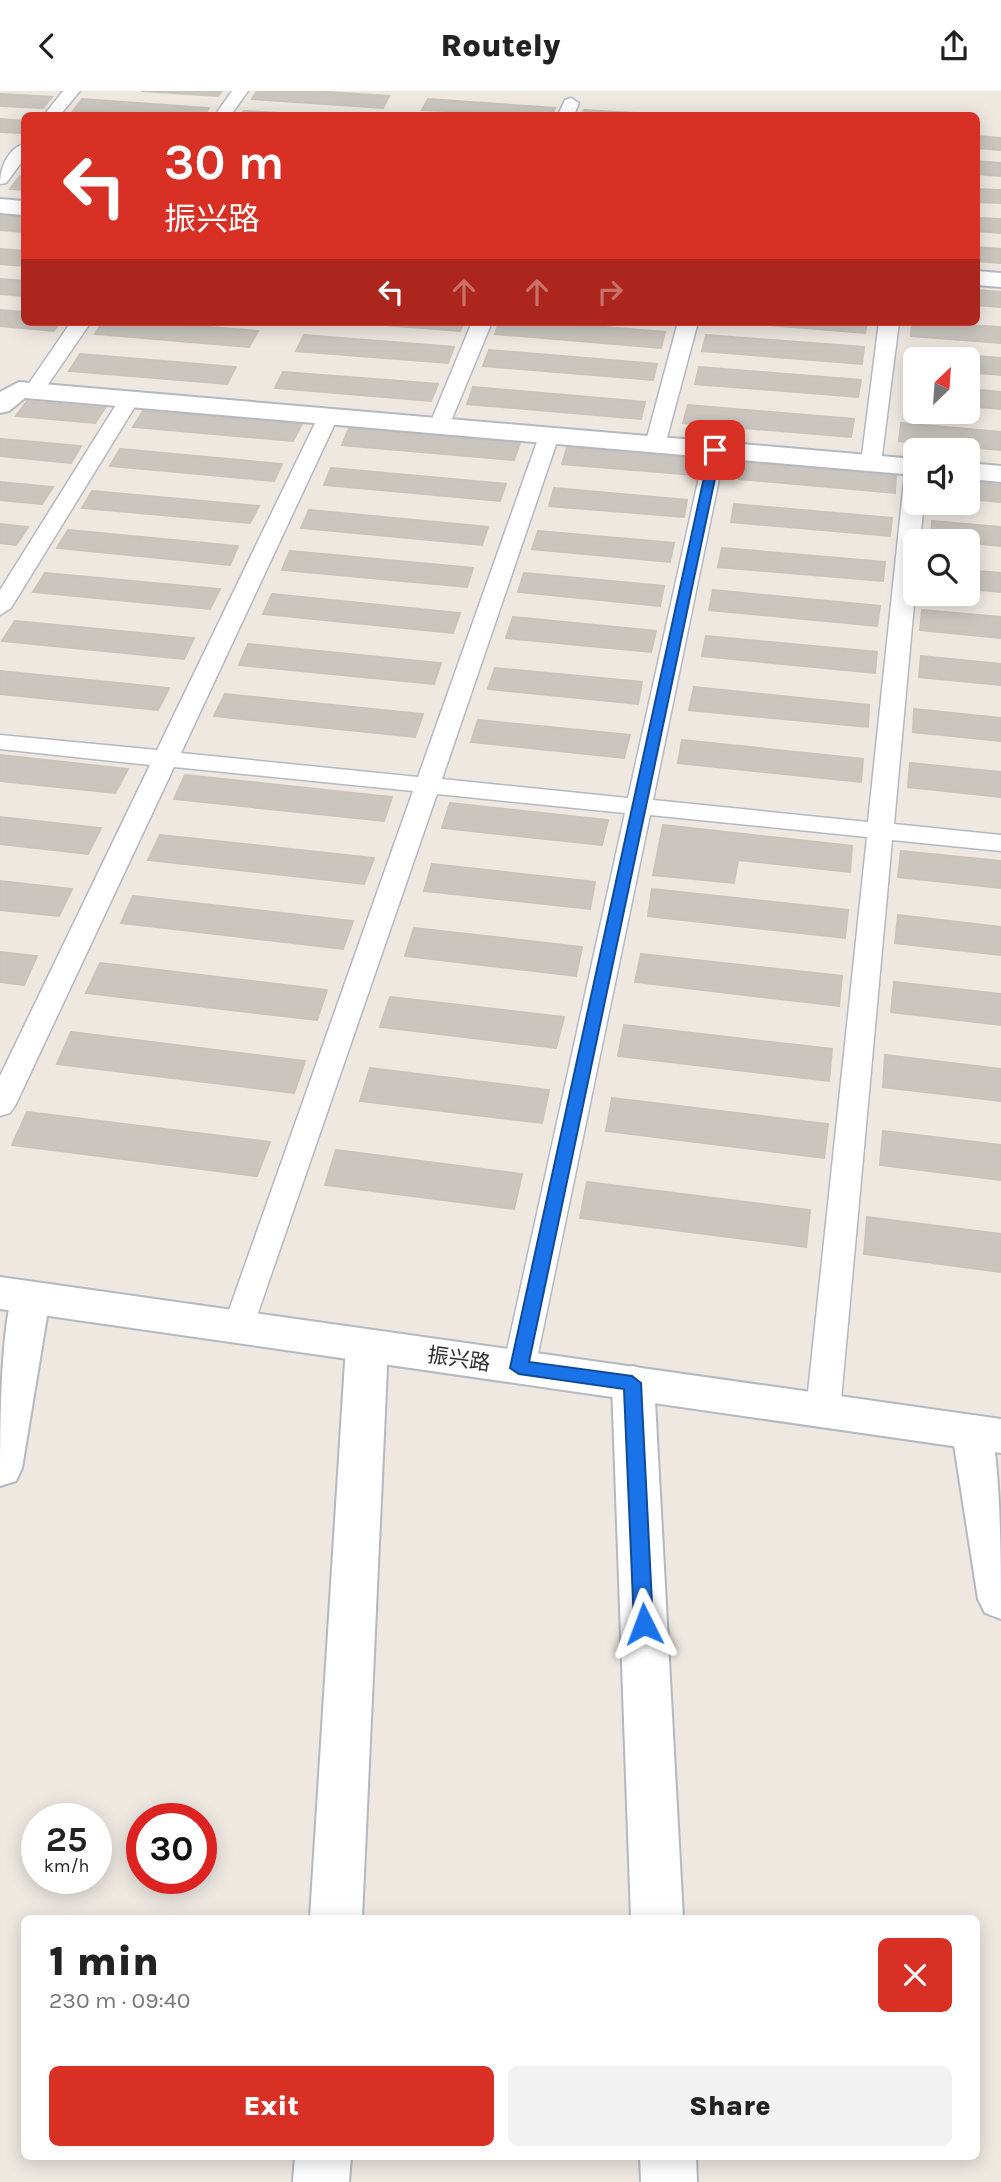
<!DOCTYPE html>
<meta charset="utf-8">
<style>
body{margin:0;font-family:Karla,"Noto Sans SC",sans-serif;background:#f2f2f2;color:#222;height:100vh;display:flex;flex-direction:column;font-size:26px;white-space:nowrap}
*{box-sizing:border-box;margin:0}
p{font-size:23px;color:#767676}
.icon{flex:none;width:38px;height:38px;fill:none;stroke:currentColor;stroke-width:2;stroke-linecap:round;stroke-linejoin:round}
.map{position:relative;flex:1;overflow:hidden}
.sheet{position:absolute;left:21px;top:1824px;width:959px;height:245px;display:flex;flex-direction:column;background:#fff;border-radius:10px;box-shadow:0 4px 18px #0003}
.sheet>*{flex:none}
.guide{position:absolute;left:21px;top:21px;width:959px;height:214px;border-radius:10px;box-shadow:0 4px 18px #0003;background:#d93025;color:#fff;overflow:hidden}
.needle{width:46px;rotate:25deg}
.fabs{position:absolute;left:903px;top:256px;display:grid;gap:14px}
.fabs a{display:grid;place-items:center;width:77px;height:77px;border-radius:10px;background:#fff;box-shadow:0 4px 18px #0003;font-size:35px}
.speed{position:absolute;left:21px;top:1712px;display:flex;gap:14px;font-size:35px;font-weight:700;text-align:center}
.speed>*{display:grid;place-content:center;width:91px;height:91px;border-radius:50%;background:#fff;box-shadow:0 4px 18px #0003;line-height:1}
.speed small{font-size:18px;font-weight:400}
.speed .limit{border:10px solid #d22;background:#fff;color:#111}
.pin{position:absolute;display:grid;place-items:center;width:60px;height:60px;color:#fff;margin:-30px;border-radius:14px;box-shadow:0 4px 10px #0006}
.me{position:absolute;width:77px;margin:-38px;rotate:357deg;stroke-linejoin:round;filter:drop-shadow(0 0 5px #0008)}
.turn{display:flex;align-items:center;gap:24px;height:147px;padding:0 28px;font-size:32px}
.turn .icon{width:91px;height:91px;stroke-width:2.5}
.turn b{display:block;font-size:49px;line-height:60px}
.lanes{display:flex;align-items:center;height:66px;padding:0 28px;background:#0003;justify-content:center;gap:35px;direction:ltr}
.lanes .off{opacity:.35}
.round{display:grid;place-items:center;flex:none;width:74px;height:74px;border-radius:10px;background:#f2f2f2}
.headline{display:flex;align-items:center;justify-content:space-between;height:119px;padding:0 28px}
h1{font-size:42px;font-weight:800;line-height:52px}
.action{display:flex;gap:14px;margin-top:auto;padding:14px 28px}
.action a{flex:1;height:80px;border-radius:10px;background:#d93025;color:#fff;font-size:28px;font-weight:800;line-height:80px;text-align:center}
.action a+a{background:#f2f2f2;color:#222}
header{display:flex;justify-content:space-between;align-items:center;height:91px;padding:0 28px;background:#fff;font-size:32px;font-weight:800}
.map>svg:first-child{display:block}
</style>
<header><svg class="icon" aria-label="back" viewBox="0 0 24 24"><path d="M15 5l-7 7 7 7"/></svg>Routely<svg class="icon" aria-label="share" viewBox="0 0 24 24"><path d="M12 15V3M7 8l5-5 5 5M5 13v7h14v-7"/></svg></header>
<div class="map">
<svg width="1001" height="2091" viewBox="0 0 1001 2091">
<rect width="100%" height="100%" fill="#eee8e1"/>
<g fill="#cac6bf" stroke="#cac3ba" stroke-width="2">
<path d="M 141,0 L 222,0 L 218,5 Z"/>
<path d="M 257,0 L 310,0 L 389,5 L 383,17 L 252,8 Z"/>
<path d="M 0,3 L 52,6 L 43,17 L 0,15 Z"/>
<path d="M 82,8 L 209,17 L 204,24 L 73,20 Z"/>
<path d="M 428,8 L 555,17 L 552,24 L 422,19 Z"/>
<path d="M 584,19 L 669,24 L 582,24 Z"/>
<path d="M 244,20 L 315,24 L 240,24 Z"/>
<path d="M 0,28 L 24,30 L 24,39 L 22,42 L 0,41 Z"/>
<path d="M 976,45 L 1001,47 L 1001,59 L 976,57 Z"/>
<path d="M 976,70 L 1001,72 L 1001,85 L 976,83 Z"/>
<path d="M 20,85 L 24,86 L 24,99 L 10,98 Z"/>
<path d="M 976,98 L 1001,99 L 1001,112 L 976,111 Z"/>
<path d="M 0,124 L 24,126 L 24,141 L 0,139 Z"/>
<path d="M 976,127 L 1001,128 L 1001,142 L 976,140 Z"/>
<path d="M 976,156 L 1001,158 L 1001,172 L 976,170 Z"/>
<path d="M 0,158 L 24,160 L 24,175 L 0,173 Z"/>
<path d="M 0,188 L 24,190 L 24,205 L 0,203 Z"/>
<path d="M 976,199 L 1001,201 L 1001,216 L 976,214 Z"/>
<path d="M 0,219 L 24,221 L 24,231 L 60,231 L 54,240 L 0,235 Z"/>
<path d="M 103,231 L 149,231 L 258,240 L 249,256 L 95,243 Z"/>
<path d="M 346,231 L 464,231 L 460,240 Z"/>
<path d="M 499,231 L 543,231 L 665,241 L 661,257 L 495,243 Z"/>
<path d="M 733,231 L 867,231 L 865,242 Z"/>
<path d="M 912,231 L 1001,236 L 1001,252 L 911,245 Z"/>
<path d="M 304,244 L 454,256 L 448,272 L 296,260 Z"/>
<path d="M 706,244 L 864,256 L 862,273 L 702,260 Z"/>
<path d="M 489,259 L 657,273 L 653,289 L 483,275 Z"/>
<path d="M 910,260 L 1001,267 L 1001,284 L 968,281 L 968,268 L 915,268 L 915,277 L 908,276 Z"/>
<path d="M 80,263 L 236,276 L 227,293 L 69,280 Z"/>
<path d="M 699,276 L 861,289 L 858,306 L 695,293 Z"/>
<path d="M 283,281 L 438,293 L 431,310 L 275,297 Z"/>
<path d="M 907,293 L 915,294 L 915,311 L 905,310 Z"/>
<path d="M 473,296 L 645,311 L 641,328 L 467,313 Z"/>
<path d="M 968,298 L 1001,301 L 1001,318 L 968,315 Z"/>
<path d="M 27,310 L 105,317 L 95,332 L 16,325 Z"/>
<path d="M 688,314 L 854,328 L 851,346 L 683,332 Z"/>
<path d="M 143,320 L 302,333 L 293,350 L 133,336 Z"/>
<path d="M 901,332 L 1001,341 L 1001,359 L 899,350 Z"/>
<path d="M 349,337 L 520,352 L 514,369 L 342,354 Z"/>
<path d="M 1,348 L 81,355 L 71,372 L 0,365 Z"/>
<path d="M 567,356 L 697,368 L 693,384 L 562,373 Z"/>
<path d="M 120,358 L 282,373 L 274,390 L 110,375 Z"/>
<path d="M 742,371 L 896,385 L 895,402 L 739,388 Z"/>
<path d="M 331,377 L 506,393 L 500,410 L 324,394 Z"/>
<path d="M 0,391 L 53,396 L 42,413 L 0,409 Z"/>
<path d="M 968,391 L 1001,394 L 1001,411 L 968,408 Z"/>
<path d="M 554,397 L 687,409 L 684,426 L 549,415 Z"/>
<path d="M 92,400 L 259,415 L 250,432 L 82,417 Z"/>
<path d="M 734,413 L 892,427 L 890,445 L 731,431 Z"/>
<path d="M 309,419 L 488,436 L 482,454 L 301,437 Z"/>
<path d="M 932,430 L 1001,436 L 1001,455 L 931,448 Z"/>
<path d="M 0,433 L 28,436 L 16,454 L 0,452 Z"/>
<path d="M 68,439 L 238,455 L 230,474 L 57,457 Z"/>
<path d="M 538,440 L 674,452 L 670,471 L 532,458 Z"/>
<path d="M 722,457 L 885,471 L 883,490 L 718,476 Z"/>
<path d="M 290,460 L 473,477 L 467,496 L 282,479 Z"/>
<path d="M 968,479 L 1001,482 L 1001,501 L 968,498 Z"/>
<path d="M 45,482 L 220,498 L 210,518 L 33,501 Z"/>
<path d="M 524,482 L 664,495 L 660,515 L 518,501 Z"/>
<path d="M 713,499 L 880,515 L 877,535 L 709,519 Z"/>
<path d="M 272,503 L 460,522 L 453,542 L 263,523 Z"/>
<path d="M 922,519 L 1001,526 L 1001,547 L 920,539 Z"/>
<path d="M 513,526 L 656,540 L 651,561 L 506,547 Z"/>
<path d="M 15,530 L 194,547 L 184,568 L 2,550 Z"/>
<path d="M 706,545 L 877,561 L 875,582 L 702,565 Z"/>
<path d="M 248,553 L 441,572 L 434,593 L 239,574 Z"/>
<path d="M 921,565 L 1001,573 L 1001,594 L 919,586 Z"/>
<path d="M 495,577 L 642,591 L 638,613 L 488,598 Z"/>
<path d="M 0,580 L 169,597 L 158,619 L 0,603 Z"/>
<path d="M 694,596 L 869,614 L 868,636 L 689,619 Z"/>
<path d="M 225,603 L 423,623 L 415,646 L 214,625 Z"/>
<path d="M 914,618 L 1001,627 L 1001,650 L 913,641 Z"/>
<path d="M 478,629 L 630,644 L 624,667 L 471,651 Z"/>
<path d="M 682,649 L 863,668 L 861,691 L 678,672 Z"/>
<path d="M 0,664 L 128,678 L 115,702 L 0,690 Z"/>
<path d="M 910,672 L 1001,681 L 1001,706 L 908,696 Z"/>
<path d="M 185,684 L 392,706 L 384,730 L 174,708 Z"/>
<path d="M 450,712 L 608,729 L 602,754 L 442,737 Z"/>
<path d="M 0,726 L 101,737 L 88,763 L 0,753 Z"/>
<path d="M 663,734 L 852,755 L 850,781 L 738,769 L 734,792 L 653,784 Z"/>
<path d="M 160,744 L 374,767 L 364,793 L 148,769 Z"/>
<path d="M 901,760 L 1001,770 L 1001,797 L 898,786 Z"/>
<path d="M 432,773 L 595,791 L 590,818 L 424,800 Z"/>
<path d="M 0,790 L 72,798 L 59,825 L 0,819 Z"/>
<path d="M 652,798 L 848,819 L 845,847 L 648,825 Z"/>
<path d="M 133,805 L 353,830 L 343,858 L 121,832 Z"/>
<path d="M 898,824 L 1001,836 L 1001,864 L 895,852 Z"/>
<path d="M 414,837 L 582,856 L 576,885 L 405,865 Z"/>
<path d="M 0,861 L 37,865 L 24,894 L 0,891 Z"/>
<path d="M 641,863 L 842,885 L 839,915 L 635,891 Z"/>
<path d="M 100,872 L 327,899 L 317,929 L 86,902 Z"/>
<path d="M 894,891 L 1001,903 L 1001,934 L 891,921 Z"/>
<path d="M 390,906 L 564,926 L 556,957 L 380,936 Z"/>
<path d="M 624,934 L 832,958 L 829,990 L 618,965 Z"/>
<path d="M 71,941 L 305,970 L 294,1002 L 57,973 Z"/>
<path d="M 885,964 L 1001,978 L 1001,1010 L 883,996 Z"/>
<path d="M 370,977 L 549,999 L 542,1032 L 360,1010 Z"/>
<path d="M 612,1007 L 828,1033 L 824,1067 L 606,1040 Z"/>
<path d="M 27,1021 L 270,1051 L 257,1085 L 12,1054 Z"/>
<path d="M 883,1040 L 1001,1054 L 1001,1089 L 880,1074 Z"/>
<path d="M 336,1059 L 522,1083 L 514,1118 L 325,1094 Z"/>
<path d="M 587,1091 L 810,1119 L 806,1156 L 580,1127 Z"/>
<path d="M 867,1126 L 1001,1143 L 1001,1181 L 864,1163 Z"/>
</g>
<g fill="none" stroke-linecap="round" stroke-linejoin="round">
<defs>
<g id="lane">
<path d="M 63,0 L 80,0 L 60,24 L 44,24 Z"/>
<path d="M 232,0 L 248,0 L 231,24 L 215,24 Z"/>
<path d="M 571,7 L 579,12 L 574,24 L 558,24 L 565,9 Z"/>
<path d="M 24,53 L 24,68 L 6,92 L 0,93 C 0,78 7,58 24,53 Z"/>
<path d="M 71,231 L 91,231 L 40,305 L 26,305 L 23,301 Z"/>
<path d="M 472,231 L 492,231 L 449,335 L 439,341 L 432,339 L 429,335 Z"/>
<path d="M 678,231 L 698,231 L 665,354 L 655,360 L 645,354 Z"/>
<path d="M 879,231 L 899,231 L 881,372 L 871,378 L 861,372 Z"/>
<path d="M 129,303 L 139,309 L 11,517 L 0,524 L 0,499 L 119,309 Z"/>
<path d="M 328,320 L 338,326 L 181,662 L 418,686 L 539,345 L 549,339 L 559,345 L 442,688 L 628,707 L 705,359 L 715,353 L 725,359 L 653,709 L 868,731 L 904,390 L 915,384 L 915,411 L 924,411 L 920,450 L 915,450 L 915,502 L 894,733 L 1001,744 L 1001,760 L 892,749 L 840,1320 L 835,1329 L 823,1333 L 811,1329 L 806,1320 L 867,746 L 650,724 L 535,1277 L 531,1286 L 519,1290 L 507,1286 L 503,1277 L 625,722 L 437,703 L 250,1245 L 239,1248 L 228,1245 L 223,1236 L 413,700 L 174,676 L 15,1015 L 10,1022 L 0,1025 L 0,985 L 150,674 L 0,658 L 0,644 L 157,659 L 318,326 Z"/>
</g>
<g id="street">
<path d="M 0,108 L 24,110 L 24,124 L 0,122 Z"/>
<path d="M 976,180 L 1001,182 L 1001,196 L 976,194 Z"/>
<path d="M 19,291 L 915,368 L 915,384 L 25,307 L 9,320 L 0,322 L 0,301 Z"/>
<path d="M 968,372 L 1001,375 L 1001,391 L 968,388 Z"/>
<path d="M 29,1191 L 44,1196 L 50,1207 L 22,1377 L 16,1390 L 0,1395 C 0,1342 0,1241 14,1196 Z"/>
<path d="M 367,1239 L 382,1244 L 388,1255 L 362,1827 L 310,1827 L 346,1255 L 352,1244 Z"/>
<path d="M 633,1275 L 648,1280 L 654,1292 L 683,1827 L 631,1827 L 612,1292 L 618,1280 Z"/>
<path d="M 974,1324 L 989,1329 C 1001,1369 1001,1479 1001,1528 L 985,1522 L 978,1508 L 952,1341 L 959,1329 Z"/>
<path d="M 295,2065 L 351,2065 L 349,2091 L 293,2091 Z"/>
<path d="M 640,2065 L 696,2065 L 697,2091 L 641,2091 Z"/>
</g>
<path id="secondary" d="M 0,1186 L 1001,1328 L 1001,1362 L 0,1218 Z"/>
</defs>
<use href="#lane" stroke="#b4b8c0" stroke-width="3"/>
<use href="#street" stroke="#b4b8c0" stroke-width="4"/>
<use href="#secondary" stroke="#b4b8c0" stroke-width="4"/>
<use href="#lane" fill="#fff" fill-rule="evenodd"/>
<use href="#street" fill="#fff" fill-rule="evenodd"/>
<use href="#secondary" fill="#fff" fill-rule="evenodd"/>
</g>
<path fill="#1a73e8" stroke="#114b97" stroke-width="2" d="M 715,355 L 721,359 L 529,1271 L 632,1285 L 641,1292 L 653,1533 L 650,1539 L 637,1539 L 634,1533 L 624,1298 L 519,1283 L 510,1277 L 710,359 Z"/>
<g text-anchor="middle" stroke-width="5" stroke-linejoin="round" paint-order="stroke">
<g font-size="21" fill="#2e2e2e" stroke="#fff">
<text transform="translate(459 1268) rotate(8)" y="7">振兴路</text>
</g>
</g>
</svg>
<div class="fabs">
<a><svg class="needle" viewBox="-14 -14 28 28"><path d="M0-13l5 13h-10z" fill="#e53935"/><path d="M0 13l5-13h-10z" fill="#767676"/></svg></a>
<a><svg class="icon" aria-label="sound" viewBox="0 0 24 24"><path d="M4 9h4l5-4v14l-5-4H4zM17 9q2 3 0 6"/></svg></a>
<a><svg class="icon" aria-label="search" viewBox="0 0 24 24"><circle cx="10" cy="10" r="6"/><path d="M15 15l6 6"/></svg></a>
</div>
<div class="speed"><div>25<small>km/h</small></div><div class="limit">30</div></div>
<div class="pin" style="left:715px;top:359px;background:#d93025"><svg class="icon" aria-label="arrive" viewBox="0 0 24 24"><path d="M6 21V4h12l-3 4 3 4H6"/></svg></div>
<svg class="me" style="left:644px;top:1533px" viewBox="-20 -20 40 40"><path d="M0-17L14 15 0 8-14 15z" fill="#1a73e8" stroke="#fff" stroke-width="4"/></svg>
<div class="guide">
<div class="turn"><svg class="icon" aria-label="left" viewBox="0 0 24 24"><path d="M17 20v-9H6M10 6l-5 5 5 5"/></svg><div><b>30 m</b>振兴路</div></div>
<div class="lanes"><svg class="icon" aria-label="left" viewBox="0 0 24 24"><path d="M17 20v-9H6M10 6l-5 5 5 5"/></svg><svg class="icon off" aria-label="ahead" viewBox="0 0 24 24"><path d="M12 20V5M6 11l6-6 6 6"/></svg><svg class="icon off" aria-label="ahead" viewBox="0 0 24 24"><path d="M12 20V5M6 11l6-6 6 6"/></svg><svg class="icon off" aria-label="right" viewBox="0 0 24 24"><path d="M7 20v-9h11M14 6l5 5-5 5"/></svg></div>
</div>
<section class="sheet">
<div class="headline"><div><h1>1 min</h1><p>230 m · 09:40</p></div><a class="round" style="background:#d93025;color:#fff"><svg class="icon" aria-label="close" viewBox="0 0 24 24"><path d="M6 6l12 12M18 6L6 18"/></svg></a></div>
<div class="action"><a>Exit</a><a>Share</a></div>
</section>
</div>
